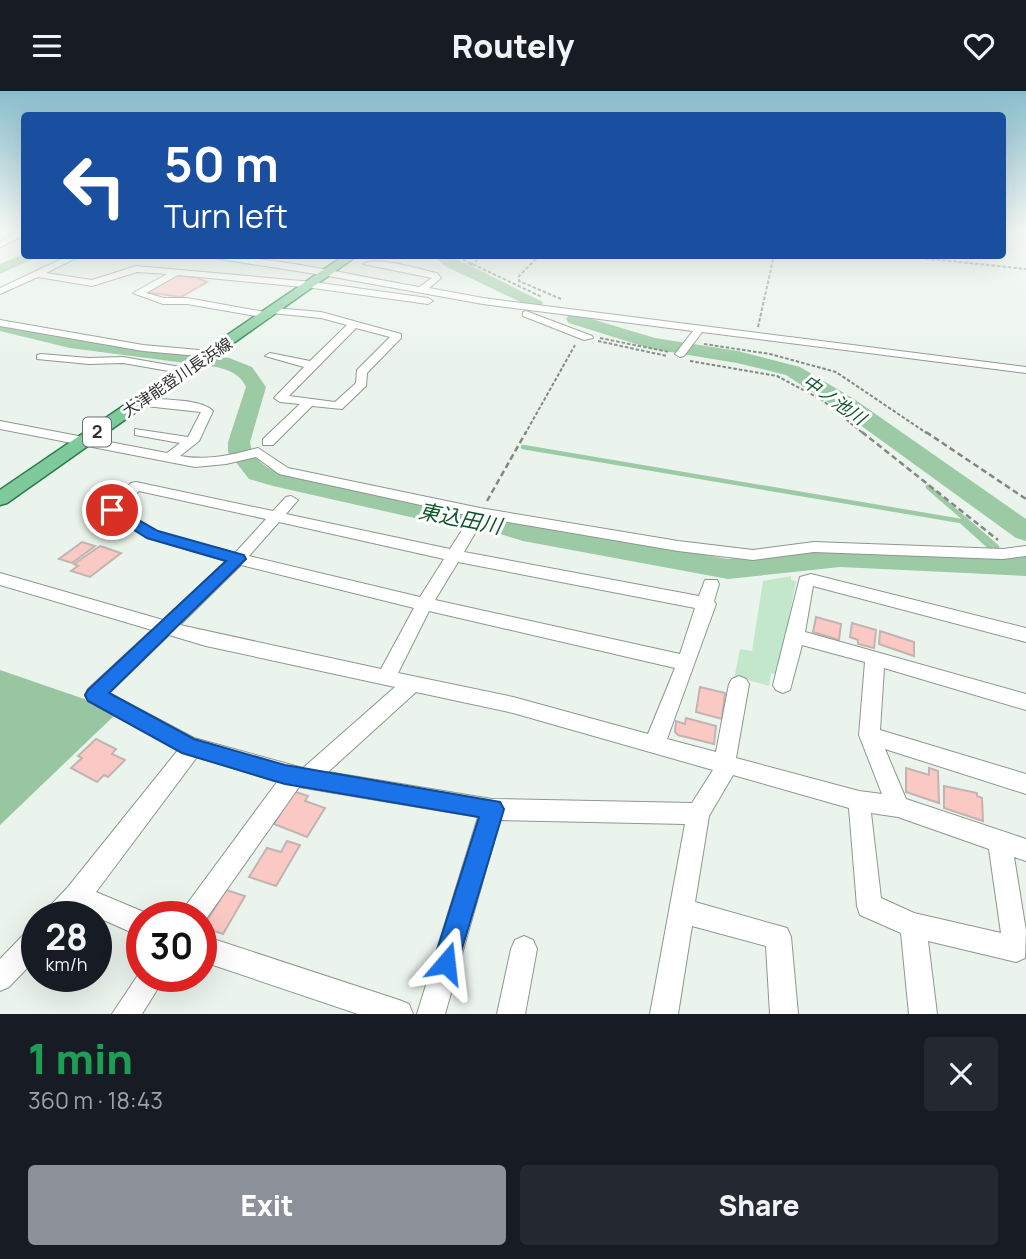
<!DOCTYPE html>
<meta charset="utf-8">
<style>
body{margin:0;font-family:Manrope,"Noto Sans JP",sans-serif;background:#242831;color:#f1f3f6;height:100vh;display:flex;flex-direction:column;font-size:26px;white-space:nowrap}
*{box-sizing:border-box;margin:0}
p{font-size:23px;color:#9ea1a6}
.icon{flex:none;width:38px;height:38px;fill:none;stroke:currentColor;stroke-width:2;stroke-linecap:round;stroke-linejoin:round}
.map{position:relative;height:923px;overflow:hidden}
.panel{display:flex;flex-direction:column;background:#171b24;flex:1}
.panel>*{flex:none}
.top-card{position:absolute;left:21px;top:21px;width:985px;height:147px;border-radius:7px;box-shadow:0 7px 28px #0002;background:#1a4fa0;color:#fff;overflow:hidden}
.speed{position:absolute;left:21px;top:810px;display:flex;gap:14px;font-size:35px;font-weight:700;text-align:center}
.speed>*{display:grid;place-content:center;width:91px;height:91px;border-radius:50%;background:#171b24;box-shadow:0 7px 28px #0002;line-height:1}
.speed small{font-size:18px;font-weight:400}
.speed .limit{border:10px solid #d22;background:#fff;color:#111}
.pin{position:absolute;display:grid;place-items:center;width:60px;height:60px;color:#fff;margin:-30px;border:4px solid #fff;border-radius:50%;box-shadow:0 2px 7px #0007}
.me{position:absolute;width:77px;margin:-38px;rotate:17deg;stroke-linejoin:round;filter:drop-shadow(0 0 5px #0008)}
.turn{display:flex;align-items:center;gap:24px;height:147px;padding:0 28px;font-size:32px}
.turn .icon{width:91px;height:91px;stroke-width:2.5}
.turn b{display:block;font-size:49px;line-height:60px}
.round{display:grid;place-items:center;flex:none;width:74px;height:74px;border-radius:7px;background:#242831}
.headline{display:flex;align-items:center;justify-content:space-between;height:119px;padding:0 28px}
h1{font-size:42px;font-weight:800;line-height:52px;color:#1e9e55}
.action{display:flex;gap:14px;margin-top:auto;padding:14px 28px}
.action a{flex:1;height:80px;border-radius:7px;background:#8c9099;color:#fff;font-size:28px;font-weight:800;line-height:80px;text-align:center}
.action a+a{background:#242831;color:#f1f3f6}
header{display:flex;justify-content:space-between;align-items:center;height:91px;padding:0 28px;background:#171b24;font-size:32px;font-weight:800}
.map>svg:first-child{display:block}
</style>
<header><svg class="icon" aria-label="menu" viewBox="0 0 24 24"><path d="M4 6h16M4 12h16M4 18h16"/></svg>Routely<svg class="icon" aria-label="heart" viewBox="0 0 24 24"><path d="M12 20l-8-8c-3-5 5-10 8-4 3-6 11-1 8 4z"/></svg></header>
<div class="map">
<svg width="1026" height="923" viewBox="0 0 1026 923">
<rect width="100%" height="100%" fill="#eaf4ec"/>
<path fill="#c3e7ca" d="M 791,485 L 791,489 L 796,490 L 778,584 L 771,582 L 769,595 L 748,589 L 747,591 L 734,588 L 740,558 L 752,560 L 763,490 Z"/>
<path fill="#97c6a0" d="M 0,579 L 119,620 L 0,734 Z"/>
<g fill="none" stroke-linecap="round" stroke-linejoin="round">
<g stroke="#9bcaa4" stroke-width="4.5">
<path d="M 523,356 L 961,430 L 991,457"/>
<path d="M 928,396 L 997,456"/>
<path d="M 1006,470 L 1012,475"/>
<path d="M 1014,471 L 1026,481"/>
</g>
<g fill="#9bcaa4" fill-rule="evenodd">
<path d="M 24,163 L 42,164 L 0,183 L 0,173 Z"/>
<path d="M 432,164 L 449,164 L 543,211 L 541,215 L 529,215 L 445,175 Z"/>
<path d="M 575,223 L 655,247 L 738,260 L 800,276 L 854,308 L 1026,428 L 1026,450 L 1016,447 L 838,318 L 786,284 L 737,272 L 652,258 L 569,232 L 566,228 L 569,224 Z"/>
<path d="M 0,230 L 70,245 L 229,267 L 252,276 L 266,296 L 250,351 C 252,367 265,377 279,382 L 459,421 L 486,422 L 525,433 L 728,468 L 840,457 L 1026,465 L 1026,485 L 840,476 L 728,488 L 523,450 L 484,438 L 459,437 L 273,395 L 249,388 L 228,361 L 228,351 L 246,296 C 240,283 229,279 216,276 L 70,257 L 0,240 Z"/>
</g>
</g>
<g fill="#fbc9c3" stroke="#c1b4b3" stroke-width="2">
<path d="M 174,184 L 196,186 L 207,191 L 181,206 L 145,201 Z"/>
<path d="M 82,451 L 95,455 L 72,472 L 59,468 Z"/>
<path d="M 100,455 L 121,462 L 90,486 L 71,480 L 78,475 L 74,473 Z"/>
<path d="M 816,526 L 841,533 L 839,549 L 813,541 Z"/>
<path d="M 852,532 L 876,539 L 874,557 L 858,553 L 858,549 L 850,546 Z"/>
<path d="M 880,540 L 914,551 L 914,565 L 879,553 Z"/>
<path d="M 700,596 L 725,602 L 722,628 L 696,621 Z"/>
<path d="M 686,627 L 716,635 L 714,653 L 678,644 L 675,641 L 676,630 L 685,633 Z"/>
<path d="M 96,648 L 116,658 L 112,663 L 125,669 L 108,686 L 104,684 L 97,691 L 71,677 L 82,667 L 78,665 Z"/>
<path d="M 906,677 L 929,684 L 929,677 L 938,680 L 939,712 L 906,701 Z"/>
<path d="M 944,695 L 977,702 L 977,705 L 982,707 L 983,730 L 944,717 Z"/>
<path d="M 290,699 L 308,705 L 305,710 L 325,717 L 307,746 L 274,733 L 279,725 L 274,723 Z"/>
<path d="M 287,750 L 300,754 L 276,795 L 249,786 L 267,757 L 281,761 Z"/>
<path d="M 226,799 L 245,805 L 223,843 L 203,836 Z"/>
</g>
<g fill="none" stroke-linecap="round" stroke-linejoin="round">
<defs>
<g id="minor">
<path d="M 19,141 L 24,141 L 24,145 L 0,156 L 0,151 Z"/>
<path d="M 70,164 L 82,164 L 46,182 L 92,189 L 136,175 L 313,191 L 428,207 L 433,210 L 428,213 L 313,197 L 178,184 L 146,202 L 164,207 L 187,207 L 270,222 L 271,218 L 274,217 L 321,221 L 401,243 L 401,247 L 367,282 L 366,295 L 342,318 L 312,315 L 273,354 L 263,354 L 263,348 L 300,313 L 280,311 L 274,307 L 304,276 L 265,265 L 270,262 L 310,270 L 347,234 L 321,227 L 272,222 L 271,226 L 268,227 L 187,213 L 163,213 L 133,202 L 167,183 L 137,181 L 92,195 L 38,186 L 0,203 L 0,197 ZM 356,237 L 390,246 L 357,279 L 356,292 L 335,311 L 289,305 Z"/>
<path d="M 195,164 C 270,164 346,183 419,196 L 432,187 L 363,173 C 378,165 419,178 437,182 L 441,187 L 429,197 L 483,207 L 1026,276 L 1026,282 L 702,241 L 684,265 L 680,266 L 675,263 L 693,240 L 483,213 L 328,185 Z"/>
<path d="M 526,220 L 592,245 L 593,247 L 584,249 L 523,225 L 523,221 Z"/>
<path d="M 0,229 L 143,254 L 210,260 L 215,263 L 210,266 L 143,260 L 0,235 Z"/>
<path d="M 41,263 L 89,267 L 123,266 L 186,277 L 192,280 L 186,283 L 123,272 L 89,273 L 37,268 L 37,264 Z"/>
<path d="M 140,307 C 159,309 201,307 213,320 L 199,350 L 180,365 C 207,370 232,364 258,357 L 288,377 L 480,417 L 678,450 L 753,459 L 814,451 L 1003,458 L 1026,455 L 1026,465 L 1003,468 L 814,461 L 753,469 L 678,460 L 484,427 L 464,461 L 699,505 L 705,489 L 717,489 L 719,493 L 714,510 L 716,513 L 667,648 L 716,661 L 729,593 L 732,588 L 739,585 L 746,588 L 749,593 L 736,667 L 859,700 L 882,703 L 859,644 L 865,571 L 802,554 L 790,599 L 783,602 L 776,599 L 773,594 L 800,486 L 811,483 L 1026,537 L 1026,551 L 813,495 L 805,541 L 1026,603 L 1026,619 L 884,577 L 880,639 L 1026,683 L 1026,703 L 885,658 L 906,708 L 1026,748 L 1026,770 L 1014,766 L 1026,840 L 1025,867 L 1016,871 L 928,850 L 937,923 L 909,923 L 901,842 L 860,824 L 857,815 L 849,717 L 733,684 L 709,725 L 695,811 L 787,837 L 791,846 L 798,923 L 770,923 L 766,855 L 692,835 L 678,923 L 650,923 L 685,733 L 500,729 L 445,923 L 417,923 L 478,726 L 299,696 L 201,835 L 201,826 L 180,826 L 184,817 L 277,691 L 197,666 L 96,801 L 151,824 L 152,826 L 142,826 L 142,846 L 81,819 L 74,826 L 44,826 L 48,817 L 68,796 L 178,659 L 88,610 L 85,604 L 88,598 L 152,539 L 0,494 L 0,482 L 163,529 L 226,470 L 147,447 L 107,422 L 105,419 L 107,416 L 131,392 L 136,391 L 273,420 L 286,406 L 291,405 L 298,409 L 286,423 L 450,458 L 471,425 L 279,383 L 256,366 L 226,373 L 195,376 L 0,338 L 0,330 L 167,362 L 180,352 L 135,344 L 135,338 L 188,346 L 201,321 L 136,314 L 134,311 ZM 139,400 L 266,428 L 235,462 L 157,441 L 121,418 ZM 279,431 L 444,468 L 420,506 L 249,465 ZM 458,471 L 695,517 L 680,563 L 435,509 ZM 241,474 L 414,517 L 381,578 L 180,534 ZM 429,520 L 675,577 L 648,643 L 513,606 L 398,582 ZM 169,544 L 206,555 L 395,596 L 303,677 L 194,647 L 109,602 ZM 416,601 L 513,622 L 713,679 L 692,712 L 492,708 L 328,681 ZM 871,722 L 898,726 L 989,758 L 1001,842 L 914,822 L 881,807 Z"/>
<path d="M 37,835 L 37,867 L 9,896 L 0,900 L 0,868 L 28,839 Z"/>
<path d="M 201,844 L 399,909 L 409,913 L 413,923 L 358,923 L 201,870 Z"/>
<path d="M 524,845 L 533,849 L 537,858 L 525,923 L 497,923 L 511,858 L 515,849 Z"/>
<path d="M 142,878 L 142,886 L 165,886 L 142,923 L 112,923 Z"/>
</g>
<path id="major" d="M 345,164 L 358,164 L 7,412 L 0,414 L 0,399 Z"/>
</defs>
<use href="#minor" stroke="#8e978f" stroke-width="2"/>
<use href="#major" stroke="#2a7c48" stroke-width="3"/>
<g stroke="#828883" stroke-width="2" stroke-dasharray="3.5 2" stroke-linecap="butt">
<path d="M 453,164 L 542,206"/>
<path d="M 540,164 L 519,185 L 519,190 L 561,208"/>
<path d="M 893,164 L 1026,178"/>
<path d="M 470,174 L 485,164"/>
<path d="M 758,236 L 774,164"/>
<path d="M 600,247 L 669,261"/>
<path d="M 598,250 L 667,265"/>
<path d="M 704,253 L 770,263 L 836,281 L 928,343"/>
<path d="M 690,270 L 777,285 L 822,309 L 864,343"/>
<path d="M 525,343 L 575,254"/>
</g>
<g stroke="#828883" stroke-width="2.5" stroke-dasharray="6 3.5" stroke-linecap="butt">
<path d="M 862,341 L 998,449"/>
<path d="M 926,341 L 1026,408"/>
<path d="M 487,410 L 526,341"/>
</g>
<use href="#minor" fill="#fff" fill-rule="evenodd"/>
<use href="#major" fill="#7fca9a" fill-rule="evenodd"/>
</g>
<linearGradient id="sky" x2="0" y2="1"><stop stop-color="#89bdcd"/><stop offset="0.52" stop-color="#f6faf6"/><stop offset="1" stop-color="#f6faf6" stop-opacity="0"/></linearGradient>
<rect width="1026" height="270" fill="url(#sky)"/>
<path fill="#1a73e8" stroke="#114b97" stroke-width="2" d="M 112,414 L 158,440 L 244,464 L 246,468 L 109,602 L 194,648 L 285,674 L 500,711 L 504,718 L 455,881 L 446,885 L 437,881 L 433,872 L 479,726 L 285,693 L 182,662 L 88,610 L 85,604 L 88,599 L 226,470 L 147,447 L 107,422 L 105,419 L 107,416 Z"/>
<g text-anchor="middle" stroke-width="6" stroke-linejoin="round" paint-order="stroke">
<g font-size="16" fill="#2c2f2c" stroke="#fff">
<text transform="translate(177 286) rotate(-34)" y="6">大津能登川長浜線</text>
</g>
<g font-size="18" font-style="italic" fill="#0d572a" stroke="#fff">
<text transform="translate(834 309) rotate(35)" y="6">中ノ池川</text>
</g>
<rect fill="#fff" stroke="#6b6d6b" stroke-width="2" x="83" y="326.5" width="28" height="29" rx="5"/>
<g font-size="18" font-weight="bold" fill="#2c2f2c">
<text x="97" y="347">2</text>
</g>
<g font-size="21" font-style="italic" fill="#0d572a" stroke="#fff">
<text transform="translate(460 428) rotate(11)" y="7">東込田川</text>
</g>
</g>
</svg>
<div class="speed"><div>28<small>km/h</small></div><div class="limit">30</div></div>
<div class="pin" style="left:112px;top:419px;background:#d93025"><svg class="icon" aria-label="arrive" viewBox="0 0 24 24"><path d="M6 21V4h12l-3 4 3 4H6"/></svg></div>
<svg class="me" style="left:446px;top:872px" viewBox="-20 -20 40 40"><path d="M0-17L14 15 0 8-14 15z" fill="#1a73e8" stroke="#fff" stroke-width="4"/></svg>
<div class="top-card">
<div class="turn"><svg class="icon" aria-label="left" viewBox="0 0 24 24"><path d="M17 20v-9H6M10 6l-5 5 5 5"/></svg><div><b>50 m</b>Turn left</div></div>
</div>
</div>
<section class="panel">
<div class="headline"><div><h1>1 min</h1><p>360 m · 18:43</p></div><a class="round"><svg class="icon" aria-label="close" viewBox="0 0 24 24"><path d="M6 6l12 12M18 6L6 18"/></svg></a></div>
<div class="action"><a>Exit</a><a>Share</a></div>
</section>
